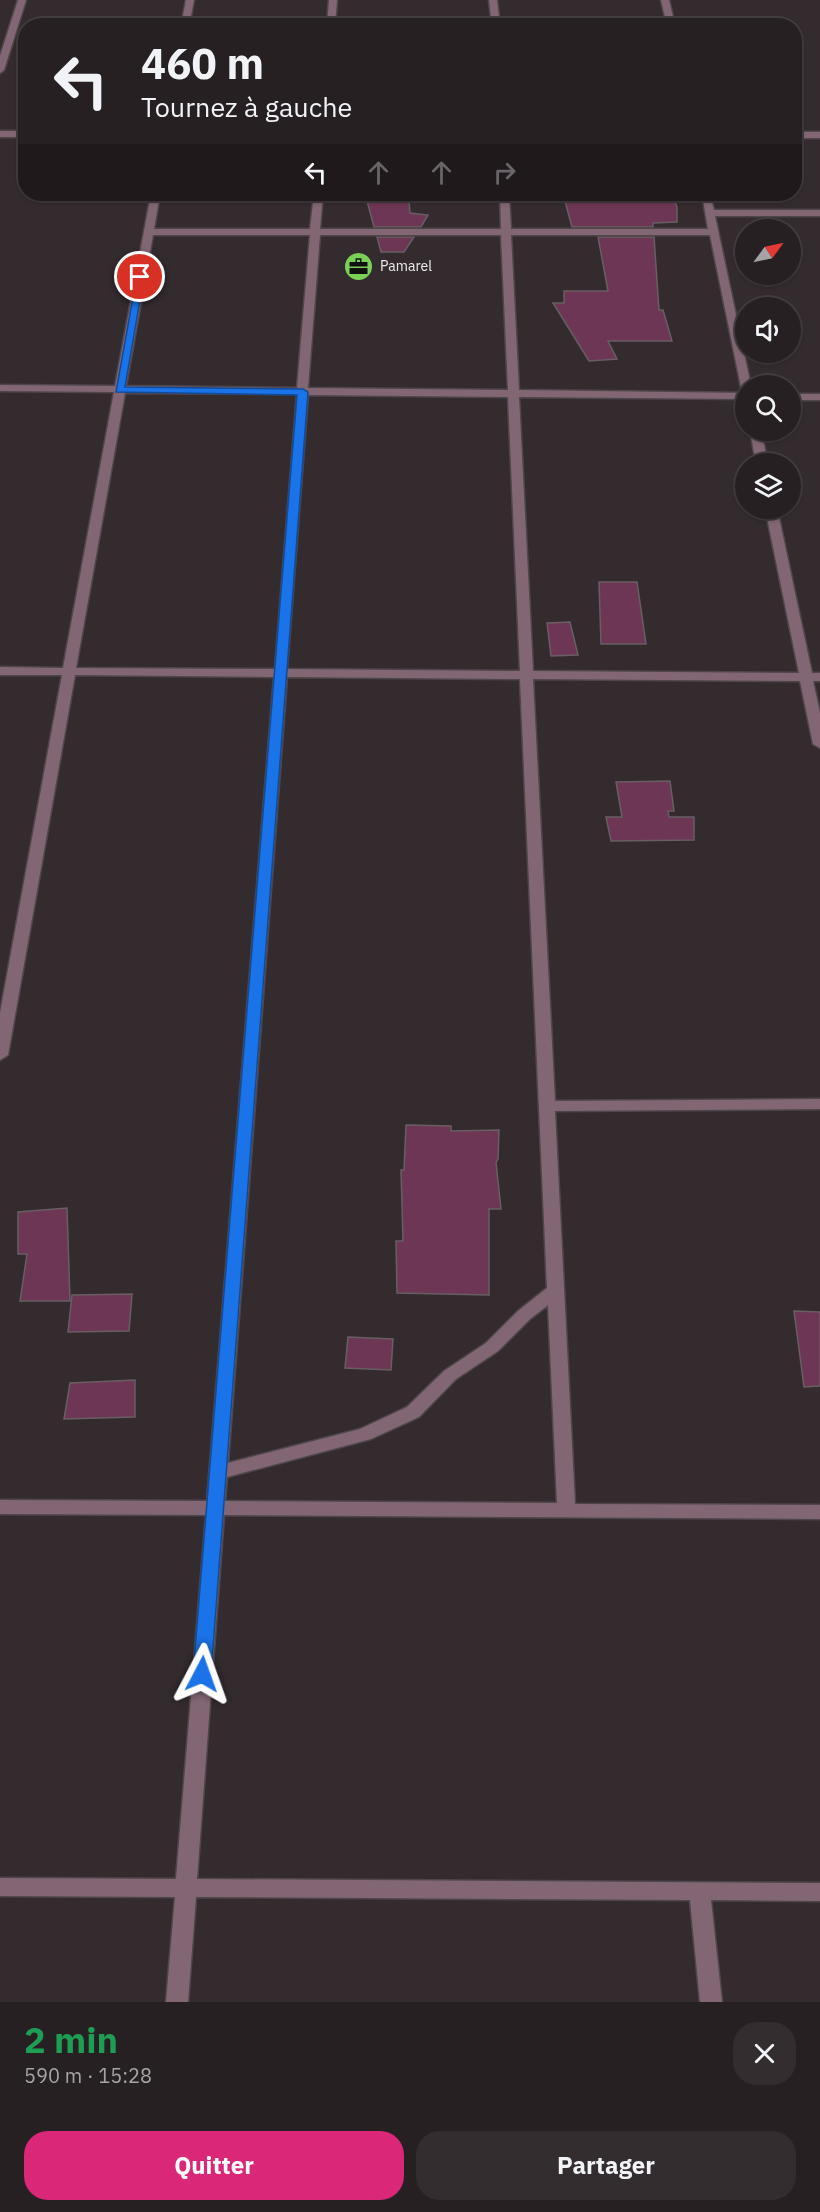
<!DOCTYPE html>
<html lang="fr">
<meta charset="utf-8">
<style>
body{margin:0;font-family:"IBM Plex Sans",sans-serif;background:#332d30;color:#f1f3f6;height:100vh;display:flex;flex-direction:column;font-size:22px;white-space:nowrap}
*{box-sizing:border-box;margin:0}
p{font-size:20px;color:#a4a3a6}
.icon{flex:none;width:33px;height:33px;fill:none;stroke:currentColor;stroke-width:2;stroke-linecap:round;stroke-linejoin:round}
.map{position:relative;height:2002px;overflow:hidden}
.drawer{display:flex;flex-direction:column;background:#272023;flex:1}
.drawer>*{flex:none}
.guide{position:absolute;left:18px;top:18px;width:784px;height:183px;border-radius:24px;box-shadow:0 2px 4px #0004,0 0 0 2px #433e41;background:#272023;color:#f1f3f6;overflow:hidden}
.needle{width:39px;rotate:57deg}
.fabs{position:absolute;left:735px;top:219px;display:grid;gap:12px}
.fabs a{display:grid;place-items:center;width:66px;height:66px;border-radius:50%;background:#272023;box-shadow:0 2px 4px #0004,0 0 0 2px #433e41;font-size:30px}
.pin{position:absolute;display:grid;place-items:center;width:51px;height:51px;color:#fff;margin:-26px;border:3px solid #fff;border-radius:50%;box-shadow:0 2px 6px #0007}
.me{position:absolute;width:66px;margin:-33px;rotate:4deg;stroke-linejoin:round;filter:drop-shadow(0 0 4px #0008)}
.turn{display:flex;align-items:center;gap:21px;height:126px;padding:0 24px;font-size:27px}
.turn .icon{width:78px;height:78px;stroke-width:2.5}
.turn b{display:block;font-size:42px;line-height:51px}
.lanes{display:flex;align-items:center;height:57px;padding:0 24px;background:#0003;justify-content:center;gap:30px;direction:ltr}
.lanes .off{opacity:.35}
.round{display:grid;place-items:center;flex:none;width:63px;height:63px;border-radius:24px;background:#332d30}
.head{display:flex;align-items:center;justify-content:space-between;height:102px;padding:0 24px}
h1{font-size:36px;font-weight:700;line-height:45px;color:#1e9e55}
.primary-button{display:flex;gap:12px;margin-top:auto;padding:12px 24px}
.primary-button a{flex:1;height:69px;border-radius:24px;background:#db2777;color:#fff;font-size:24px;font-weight:700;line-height:69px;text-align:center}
.primary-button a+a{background:#332d30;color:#f1f3f6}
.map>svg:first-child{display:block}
</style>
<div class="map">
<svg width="820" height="2002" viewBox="0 0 820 2002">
<rect width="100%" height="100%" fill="#342b2f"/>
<g fill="#6e3655" stroke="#685e63" stroke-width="1.5">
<path d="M 563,194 L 672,194 L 677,207 L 677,222 L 653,223 L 653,227 L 572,227 Z"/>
<path d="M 367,201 L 409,201 L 410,213 L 428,215 L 421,227 L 374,227 Z"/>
<path d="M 377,237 L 414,237 L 404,252 L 381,252 Z"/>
<path d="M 598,237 L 654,237 L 659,310 L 663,310 L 672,341 L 608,341 L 617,359 L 589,361 L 553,303 L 564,303 L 564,291 L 608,291 Z"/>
<path d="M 599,582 L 637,582 L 646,644 L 601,644 Z"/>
<path d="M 570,622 L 578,655 L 551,656 L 547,623 Z"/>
<path d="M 670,781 L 674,811 L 668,811 L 669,817 L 694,817 L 694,840 L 611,841 L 606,817 L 622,817 L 616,782 Z"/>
<path d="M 406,1125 L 451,1126 L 451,1131 L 499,1130 L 498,1159 L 496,1162 L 501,1209 L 489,1209 L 489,1295 L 397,1293 L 396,1241 L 403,1241 L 401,1170 L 404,1170 Z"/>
<path d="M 67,1208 L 70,1301 L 20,1301 L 27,1254 L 18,1254 L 18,1212 Z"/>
<path d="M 132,1294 L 129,1331 L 68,1332 L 72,1295 Z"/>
<path d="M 794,1311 L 820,1312 L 820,1386 L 804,1387 Z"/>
<path d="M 348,1337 L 393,1339 L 391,1370 L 345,1368 Z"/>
<path d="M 135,1380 L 135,1417 L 64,1419 L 70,1383 Z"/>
</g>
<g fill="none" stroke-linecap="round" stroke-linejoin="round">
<defs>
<g id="minor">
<path d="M 18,0 L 26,0 L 4,70 L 0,73 L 0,56 Z"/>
<path d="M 186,0 L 194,0 L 189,26 L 181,26 Z"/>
<path d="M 329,0 L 337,0 L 335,26 L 327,26 Z"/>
<path d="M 489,0 L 497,0 L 500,26 L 492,26 Z"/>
<path d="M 661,0 L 669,0 L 675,26 L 667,26 Z"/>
<rect x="0" y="131" width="26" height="6"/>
<rect x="795" y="132" width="25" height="6"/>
<path d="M 151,194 L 160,194 L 154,229 L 310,229 L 314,194 L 323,194 L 320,229 L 501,229 L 500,194 L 509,194 L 511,229 L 708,229 L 702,194 L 710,194 L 714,210 L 820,210 L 820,216 L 715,216 L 751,386 L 746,386 L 746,390 L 741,387 L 710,235 L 511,235 L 519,390 L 746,393 L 746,399 L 519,397 L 533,671 L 799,673 L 765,508 L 777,508 L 812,673 L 820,673 L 820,681 L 813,681 L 820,713 L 820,748 L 813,744 L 800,681 L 533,679 L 555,1101 L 820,1099 L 820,1109 L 555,1111 L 575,1504 L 820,1505 L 820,1519 L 224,1515 L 197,1879 L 820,1883 L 820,1901 L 711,1900 L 722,2002 L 700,2002 L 690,1900 L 196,1897 L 188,2002 L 166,2002 L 175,1897 L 0,1896 L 0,1878 L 176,1879 L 206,1515 L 0,1514 L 0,1500 L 207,1501 L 274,677 L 75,675 L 8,1055 L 0,1060 L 0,1013 L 62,675 L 0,675 L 0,667 L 63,668 L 114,392 L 0,391 L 0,385 L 115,386 ZM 153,235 L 310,235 L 297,388 L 126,386 ZM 320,235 L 501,235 L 508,390 L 308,388 ZM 125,393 L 297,394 L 275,669 L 76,668 ZM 308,395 L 508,397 L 520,671 L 287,669 ZM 287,677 L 520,679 L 547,1288 L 518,1311 L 486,1343 L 444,1371 L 407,1407 L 360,1429 L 228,1463 ZM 548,1305 L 557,1503 L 225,1501 L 227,1477 L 371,1439 L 419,1417 L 456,1379 L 498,1351 L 530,1319 Z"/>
<rect x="790" y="394" width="30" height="6"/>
<path d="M 750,430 L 761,430 L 768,464 L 756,464 Z"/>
</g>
</defs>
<use href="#minor" stroke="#4e464a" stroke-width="3"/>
<use href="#minor" fill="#826674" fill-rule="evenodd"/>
</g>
<path fill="#1a73e8" stroke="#114b97" stroke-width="1.5" d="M 137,275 L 144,277 L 125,387 L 303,389 L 308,392 L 211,1674 L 208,1679 L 202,1681 L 196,1679 L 193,1674 L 297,395 L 116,392 Z"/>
<defs>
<symbol id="office-disc" viewBox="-11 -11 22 22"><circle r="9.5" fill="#7ad156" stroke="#342b2f"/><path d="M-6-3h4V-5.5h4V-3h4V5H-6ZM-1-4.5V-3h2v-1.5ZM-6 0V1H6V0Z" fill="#111"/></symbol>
</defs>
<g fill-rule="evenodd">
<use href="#office-disc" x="342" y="250" width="33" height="33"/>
</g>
<g text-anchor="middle" stroke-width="6" stroke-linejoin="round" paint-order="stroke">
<g font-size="14" fill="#f0eaed" stroke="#342b2f" text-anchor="start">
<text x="380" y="271">Pamarel</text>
</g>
</g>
</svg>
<div class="fabs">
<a><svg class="needle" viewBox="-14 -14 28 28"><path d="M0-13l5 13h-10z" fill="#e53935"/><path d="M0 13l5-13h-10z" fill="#a4a3a6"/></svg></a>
<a><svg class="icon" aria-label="sound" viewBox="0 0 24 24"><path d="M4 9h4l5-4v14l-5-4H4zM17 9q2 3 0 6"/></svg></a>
<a><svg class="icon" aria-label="search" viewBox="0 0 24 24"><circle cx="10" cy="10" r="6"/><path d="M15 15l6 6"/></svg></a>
<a><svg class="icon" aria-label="layers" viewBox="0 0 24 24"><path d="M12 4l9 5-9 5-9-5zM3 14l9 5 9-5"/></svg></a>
</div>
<div class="pin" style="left:140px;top:277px;background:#d93025"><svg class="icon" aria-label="arrive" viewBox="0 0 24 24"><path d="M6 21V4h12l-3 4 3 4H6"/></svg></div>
<svg class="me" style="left:202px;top:1674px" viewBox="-20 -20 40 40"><path d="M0-17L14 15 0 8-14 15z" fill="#1a73e8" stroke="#fff" stroke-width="4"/></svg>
<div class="guide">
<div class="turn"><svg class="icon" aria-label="left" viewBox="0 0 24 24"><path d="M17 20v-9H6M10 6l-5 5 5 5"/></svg><div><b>460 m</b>Tournez à gauche</div></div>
<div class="lanes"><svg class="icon" aria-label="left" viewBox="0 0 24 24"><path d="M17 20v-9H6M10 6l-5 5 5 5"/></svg><svg class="icon off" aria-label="ahead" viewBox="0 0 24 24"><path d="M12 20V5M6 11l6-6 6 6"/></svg><svg class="icon off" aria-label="ahead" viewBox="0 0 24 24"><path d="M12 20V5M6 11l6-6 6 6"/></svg><svg class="icon off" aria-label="right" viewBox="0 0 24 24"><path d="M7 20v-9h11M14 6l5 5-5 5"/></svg></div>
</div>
</div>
<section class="drawer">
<div class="head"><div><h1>2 min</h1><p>590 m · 15:28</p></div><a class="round"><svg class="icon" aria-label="close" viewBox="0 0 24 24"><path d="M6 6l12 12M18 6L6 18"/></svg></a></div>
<div class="primary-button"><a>Quitter</a><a>Partager</a></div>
</section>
